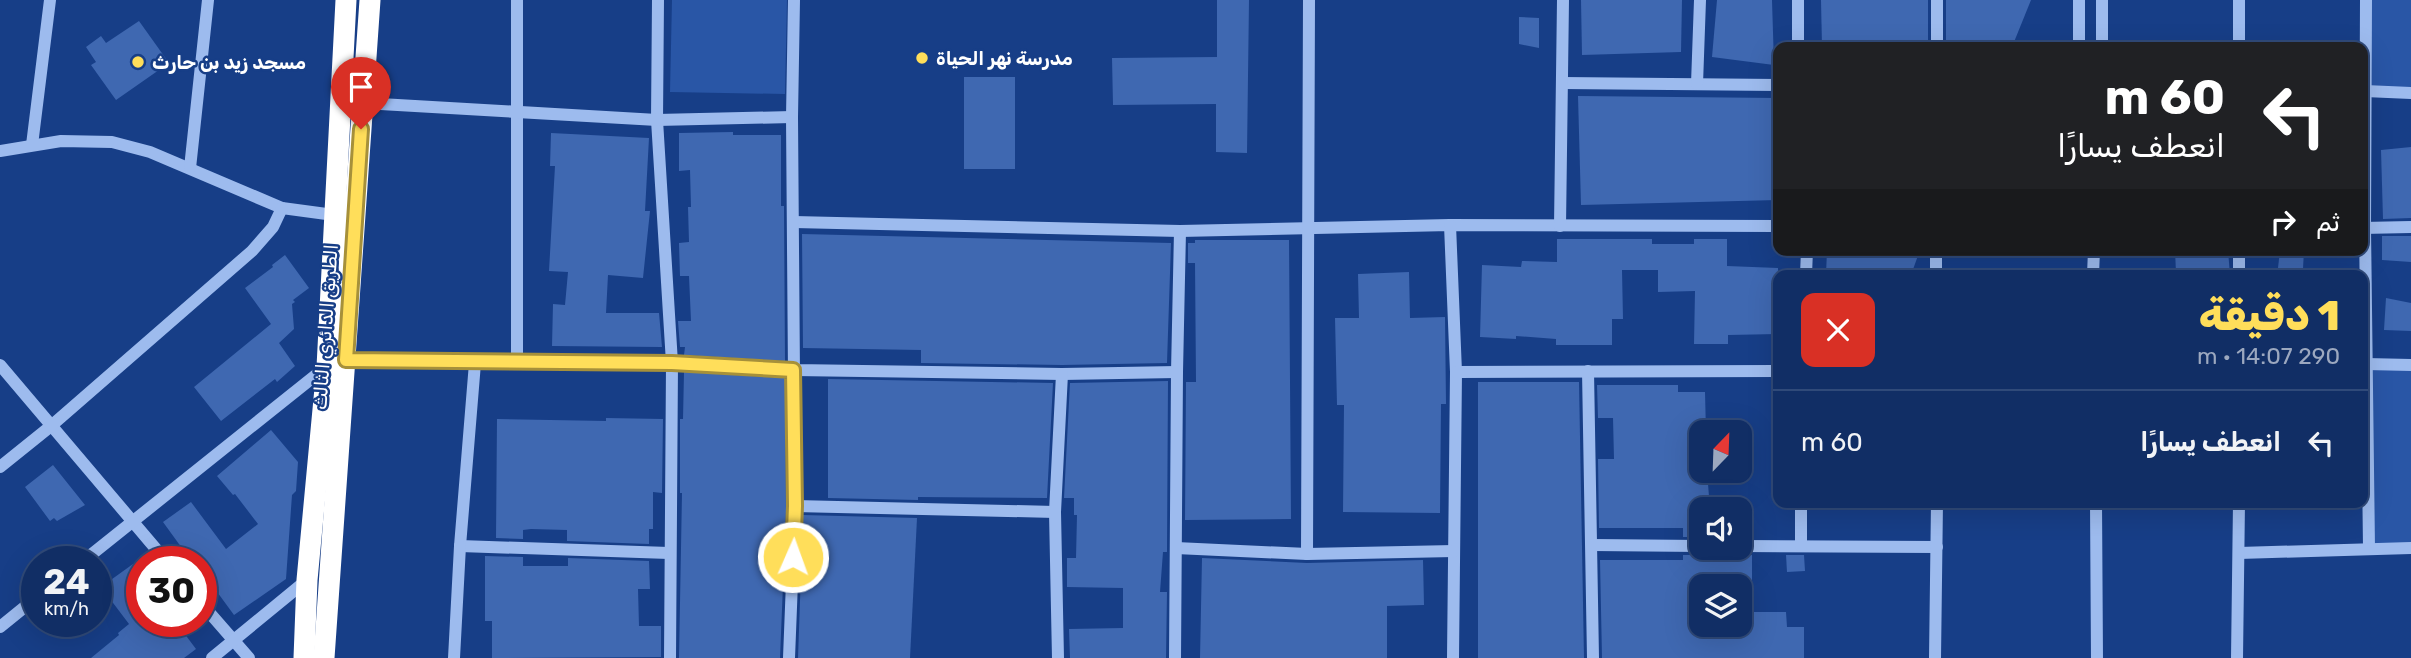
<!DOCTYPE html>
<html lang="ar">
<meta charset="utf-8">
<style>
body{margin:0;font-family:Rubik,"Noto Naskh Arabic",sans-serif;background:#1e3a6e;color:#f1f3f6;direction:rtl;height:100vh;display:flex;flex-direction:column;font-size:26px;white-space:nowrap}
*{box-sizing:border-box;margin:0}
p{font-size:23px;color:#9ca8bf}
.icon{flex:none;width:38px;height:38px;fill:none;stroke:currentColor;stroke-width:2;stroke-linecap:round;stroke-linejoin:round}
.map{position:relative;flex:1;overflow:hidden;direction:ltr}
.drawer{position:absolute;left:1773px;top:270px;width:595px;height:238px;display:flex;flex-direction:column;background:#112e65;border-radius:14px;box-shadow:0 7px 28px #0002,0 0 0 2px #304a79;direction:rtl}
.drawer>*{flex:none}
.banner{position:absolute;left:1773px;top:42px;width:595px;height:214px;border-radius:14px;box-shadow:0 7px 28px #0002,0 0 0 2px #304a79;direction:rtl;background:#202124;color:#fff;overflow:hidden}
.needle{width:46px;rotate:23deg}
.buttons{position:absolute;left:1689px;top:420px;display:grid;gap:14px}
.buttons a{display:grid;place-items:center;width:63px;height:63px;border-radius:14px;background:#112e65;box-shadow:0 7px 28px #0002,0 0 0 2px #304a79;font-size:35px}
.speed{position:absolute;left:21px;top:546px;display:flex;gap:14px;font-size:35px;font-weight:700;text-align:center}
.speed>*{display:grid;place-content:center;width:91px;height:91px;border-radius:50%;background:#112e65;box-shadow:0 7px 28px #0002,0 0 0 2px #304a79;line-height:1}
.speed small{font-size:18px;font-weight:400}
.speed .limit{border:10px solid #d22;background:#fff;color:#111}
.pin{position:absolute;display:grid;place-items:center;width:60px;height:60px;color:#fff;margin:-72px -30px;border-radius:50% 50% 50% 0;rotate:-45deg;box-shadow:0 0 7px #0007}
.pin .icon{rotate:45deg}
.me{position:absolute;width:77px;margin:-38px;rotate:2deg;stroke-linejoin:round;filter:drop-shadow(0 0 5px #0008)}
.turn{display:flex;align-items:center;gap:24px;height:147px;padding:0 28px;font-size:32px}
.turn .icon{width:91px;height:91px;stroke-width:2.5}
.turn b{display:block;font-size:49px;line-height:60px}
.then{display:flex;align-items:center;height:66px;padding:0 28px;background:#0003;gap:14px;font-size:26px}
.round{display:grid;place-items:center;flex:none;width:74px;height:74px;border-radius:14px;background:#1e3a6e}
.headline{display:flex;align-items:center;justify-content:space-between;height:119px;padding:0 28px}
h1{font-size:42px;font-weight:800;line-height:52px;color:#ffde5a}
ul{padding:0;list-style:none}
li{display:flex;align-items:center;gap:21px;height:105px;padding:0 28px;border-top:2px solid #304a79}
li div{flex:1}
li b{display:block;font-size:26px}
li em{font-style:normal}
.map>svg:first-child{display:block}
</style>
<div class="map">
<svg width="2411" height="658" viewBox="0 0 2411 658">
<rect width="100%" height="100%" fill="#173e87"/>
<g fill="#2956a6">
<path d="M 672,0 L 787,0 L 785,94 L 670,92 Z"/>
<path d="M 2366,0 L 2411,0 L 2411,93 L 2366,90 Z"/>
<path d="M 2367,364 L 2411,365 L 2411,549 L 2369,548 Z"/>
</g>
<g fill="#3f68b1">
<path d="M 1217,0 L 1249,0 L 1247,153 L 1216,152 L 1216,104 L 1113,105 L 1112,58 L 1217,57 Z"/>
<path d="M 1581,0 L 1682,0 L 1681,52 L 1582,55 Z"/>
<path d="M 1717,0 L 1772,0 L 1774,65 L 1712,57 Z"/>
<path d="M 1821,0 L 1928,0 L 1928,47 L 1822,47 Z"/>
<path d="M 1946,0 L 2031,0 L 2012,47 L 1946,47 Z"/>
<path d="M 1519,17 L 1539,18 L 1539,48 L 1519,44 Z"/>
<path d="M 139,21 L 169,63 L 116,100 L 91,65 L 96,62 L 86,47 L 101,36 L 106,43 Z"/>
<rect x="964" y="77" width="51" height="92"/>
<path d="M 1578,96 L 1778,98 L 1778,200 L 1581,205 Z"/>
<path d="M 733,132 L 733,135 L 781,135 L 781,206 L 784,206 L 785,361 L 684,355 L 685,347 L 680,347 L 678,321 L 691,321 L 689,276 L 680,276 L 679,243 L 689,242 L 688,207 L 691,207 L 690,170 L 679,171 L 679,133 Z"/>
<path d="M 551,133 L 649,138 L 645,211 L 650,211 L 643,278 L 608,275 L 606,313 L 659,313 L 662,347 L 552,346 L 553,304 L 565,305 L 568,272 L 549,271 L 555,166 L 550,166 Z"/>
<path d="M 2411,147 L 2411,218 L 2383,219 L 2381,150 Z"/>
<path d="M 802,234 L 1171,243 L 1167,363 L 1062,365 L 921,363 L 921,350 L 803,348 Z"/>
<path d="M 2382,236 L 2411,236 L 2411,262 L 2382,260 Z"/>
<path d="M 1557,239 L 1652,239 L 1652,244 L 1694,244 L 1694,239 L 1727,239 L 1727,266 L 1778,268 L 1778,334 L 1728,335 L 1728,344 L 1694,344 L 1695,291 L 1658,292 L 1658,270 L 1622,270 L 1623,319 L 1612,319 L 1612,345 L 1556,345 L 1556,339 L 1516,336 L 1516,339 L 1480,337 L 1482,265 L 1521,267 L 1522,261 L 1557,262 Z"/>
<path d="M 1195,240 L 1289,240 L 1291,519 L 1185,520 L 1186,382 L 1196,382 L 1195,263 L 1188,263 L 1188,243 L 1195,243 Z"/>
<path d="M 1827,250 L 1920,250 L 1911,275 L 1826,275 Z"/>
<path d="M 2175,250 L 2228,250 L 2230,275 L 2176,273 Z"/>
<path d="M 2280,250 L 2304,250 L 2303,269 L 2278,268 Z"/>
<path d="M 285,255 L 309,288 L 293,300 L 295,302 L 292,304 L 294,329 L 279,343 L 295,366 L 277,382 L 275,379 L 221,421 L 194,387 L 271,324 L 245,288 L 273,267 L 272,265 Z"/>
<path d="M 1409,272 L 1410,318 L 1445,317 L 1446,404 L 1441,404 L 1440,513 L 1343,512 L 1344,405 L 1337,405 L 1335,318 L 1359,318 L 1358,274 Z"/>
<path d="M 2386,298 L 2411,303 L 2411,331 L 2384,330 Z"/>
<path d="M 684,372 L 785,378 L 786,512 L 780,658 L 679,658 L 682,493 L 680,493 L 680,419 L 683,419 Z"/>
<path d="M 828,379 L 1053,383 L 1047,498 L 918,497 L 918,500 L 828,498 Z"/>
<path d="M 1168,381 L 1167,552 L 1163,552 L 1160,592 L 1167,592 L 1166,658 L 1070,658 L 1069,629 L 1123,628 L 1123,588 L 1067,587 L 1067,558 L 1076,558 L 1077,515 L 1074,515 L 1074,498 L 1064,498 L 1070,383 Z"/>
<path d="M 1478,382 L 1579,382 L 1584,658 L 1478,658 Z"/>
<path d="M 1597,385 L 1678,385 L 1678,392 L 1705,392 L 1706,432 L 1701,432 L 1701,471 L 1707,471 L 1710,509 L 1701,509 L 1701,537 L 1683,537 L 1683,528 L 1599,528 L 1598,459 L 1614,459 L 1613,418 L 1598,418 Z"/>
<path d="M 606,418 L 663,419 L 662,493 L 653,492 L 653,529 L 649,529 L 649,544 L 567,541 L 567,530 L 531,529 L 523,530 L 523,539 L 496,538 L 497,419 L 606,421 Z"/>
<path d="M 271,430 L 298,462 L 296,491 L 292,495 L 286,579 L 234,615 L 201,570 L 201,562 L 192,562 L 163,522 L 191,502 L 226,549 L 258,524 L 235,494 L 233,495 L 217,476 Z"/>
<path d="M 53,465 L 85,505 L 57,521 L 54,518 L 50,521 L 25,487 Z"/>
<path d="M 803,515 L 917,518 L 910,658 L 798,658 Z"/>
<path d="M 1709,549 L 1732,549 L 1736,554 L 1752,555 L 1752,586 L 1701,586 L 1701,625 L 1740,625 L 1740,612 L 1786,612 L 1787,627 L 1804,627 L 1804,658 L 1602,658 L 1600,560 L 1683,560 L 1683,555 L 1702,555 Z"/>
<path d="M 1786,555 L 1804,555 L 1805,571 L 1787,572 Z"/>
<path d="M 485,556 L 523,557 L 523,566 L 568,566 L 568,558 L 649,561 L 650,589 L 638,589 L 639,626 L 661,626 L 661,657 L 492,658 L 492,621 L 485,621 Z"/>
<path d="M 1202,558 L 1307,563 L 1423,560 L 1424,605 L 1387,606 L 1387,658 L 1200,658 Z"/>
<path d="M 133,564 L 142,576 L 142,621 L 175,621 L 196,649 L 184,658 L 91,658 L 119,635 L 118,633 L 129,624 L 101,587 Z"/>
</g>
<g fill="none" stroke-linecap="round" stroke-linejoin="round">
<g stroke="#9dbbee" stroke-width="12">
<path d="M 517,0 L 517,363"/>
<path d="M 658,0 L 657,120 L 672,363 L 670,658"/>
<path d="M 1798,0 L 1798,47"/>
<path d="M 2079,0 L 2079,47"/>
<path d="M 2102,0 L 2102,47"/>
<path d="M 2366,0 L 2365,228 L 2369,548"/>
<path d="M 1937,47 L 1937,0"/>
<path d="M 2239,47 L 2239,0"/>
<path d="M 1562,83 L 1778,85"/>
<path d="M 1697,84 L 1700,0"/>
<path d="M 2365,91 L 2411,93"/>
<path d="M 363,103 L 657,120 L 792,117"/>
<path d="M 32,145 L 50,0"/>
<path d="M 0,151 L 61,141 L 112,142 L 150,152 L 282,208 L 334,215"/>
<path d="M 190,168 L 208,0"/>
<path d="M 794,222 L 1180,231 L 1450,225 L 1778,226"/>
<path d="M 1450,225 L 1456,372 L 1453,658"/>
<path d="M 1560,226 L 1563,0"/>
<path d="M 2362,228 L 2411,227"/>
<path d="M 1936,250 L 1936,275"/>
<path d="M 2239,250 L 2239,275"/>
<path d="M 1806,275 L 1807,250"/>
<path d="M 2093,275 L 2094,250"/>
<path d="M 346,360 L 672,363 L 794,370 L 1062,374 L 1177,372"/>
<path d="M 475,363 L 460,546 L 669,553"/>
<path d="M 2366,364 L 2411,365"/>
<path d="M 0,365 L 167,562"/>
<path d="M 1588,371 L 1593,658"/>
<path d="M 1456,372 L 1778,371"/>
<path d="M 0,467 L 51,426 L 252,251 L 273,227 L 282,208"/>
<path d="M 2096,502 L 2097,658"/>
<path d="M 795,506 L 1055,512"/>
<path d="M 1592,545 L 1701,546"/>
<path d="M 1740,546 L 1937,547"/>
<path d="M 1801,546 L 1801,502"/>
<path d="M 1176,548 L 1307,554 L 1454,551"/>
<path d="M 2239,553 L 2411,548"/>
<path d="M 1307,554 L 1309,0"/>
<path d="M 82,562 L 326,367"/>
<path d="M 201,603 L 249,658"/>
<path d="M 0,627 L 37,597"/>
<path d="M 212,658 L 307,580"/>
<path d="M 454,658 L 460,546"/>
<path d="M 789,658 L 795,506 L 792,117 L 794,0"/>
<path d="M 1058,658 L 1055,512 L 1062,374"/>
<path d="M 1175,658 L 1177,372 L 1180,231"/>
<path d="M 1935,658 L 1937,502"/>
<path d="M 2237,658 L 2239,502"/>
</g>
<g stroke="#fff" stroke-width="21">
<path d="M 304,658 L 307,580 L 327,367 L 346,0"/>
<path d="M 324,658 L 370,0"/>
</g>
</g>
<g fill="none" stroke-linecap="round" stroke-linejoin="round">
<defs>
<path id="route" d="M 361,129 L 346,360 L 672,363 L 793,370 L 795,506 L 793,557"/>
</defs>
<use href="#route" stroke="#a6903a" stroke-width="18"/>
<use href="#route" stroke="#ffde5a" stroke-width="12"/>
</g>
<g fill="#ffde5a" stroke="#173e87" stroke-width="2.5">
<circle cx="922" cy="58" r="7"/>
<circle cx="138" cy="62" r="7"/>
</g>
<g text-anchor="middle" stroke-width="5" stroke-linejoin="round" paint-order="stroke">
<g font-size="19" font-weight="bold" fill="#fff" stroke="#173e87" text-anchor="start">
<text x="936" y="65">مدرسة نهر الحياة</text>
<text x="152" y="69">مسجد زيد بن حارث</text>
</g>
<g font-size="19" fill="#fff" stroke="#173e87">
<text transform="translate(325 327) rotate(-86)" y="7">الطريق الدائري الثالث</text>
</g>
</g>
</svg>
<div class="buttons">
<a><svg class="needle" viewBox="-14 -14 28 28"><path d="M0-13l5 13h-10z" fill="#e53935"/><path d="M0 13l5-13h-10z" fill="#9ca8bf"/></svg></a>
<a><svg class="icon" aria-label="sound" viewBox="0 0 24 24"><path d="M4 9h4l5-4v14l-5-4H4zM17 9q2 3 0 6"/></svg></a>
<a><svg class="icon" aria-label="layers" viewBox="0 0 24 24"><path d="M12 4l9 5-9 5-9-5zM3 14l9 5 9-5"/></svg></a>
</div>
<div class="speed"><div>24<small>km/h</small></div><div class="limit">30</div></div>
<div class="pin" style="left:361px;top:129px;background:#d93025"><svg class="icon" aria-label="arrive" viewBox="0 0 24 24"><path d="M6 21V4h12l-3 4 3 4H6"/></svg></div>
<svg class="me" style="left:793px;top:557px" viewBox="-20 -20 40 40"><circle r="17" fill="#ffde5a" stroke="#fff" stroke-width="3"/><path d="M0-11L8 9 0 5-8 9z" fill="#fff"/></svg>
<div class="banner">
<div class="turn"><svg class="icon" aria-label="left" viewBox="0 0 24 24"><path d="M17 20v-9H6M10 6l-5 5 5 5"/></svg><div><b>60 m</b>انعطف يسارًا</div></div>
<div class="then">ثم<svg class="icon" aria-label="right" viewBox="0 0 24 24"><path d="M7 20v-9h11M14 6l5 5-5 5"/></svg></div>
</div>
<section class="drawer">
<div class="headline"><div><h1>1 دقيقة</h1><p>290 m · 14:07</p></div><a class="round" style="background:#d93025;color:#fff"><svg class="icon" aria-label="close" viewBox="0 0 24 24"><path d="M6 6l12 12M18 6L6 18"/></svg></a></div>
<ul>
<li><svg class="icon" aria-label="left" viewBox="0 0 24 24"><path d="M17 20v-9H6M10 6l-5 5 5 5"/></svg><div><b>انعطف يسارًا</b></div><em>60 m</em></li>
</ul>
</section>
</div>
